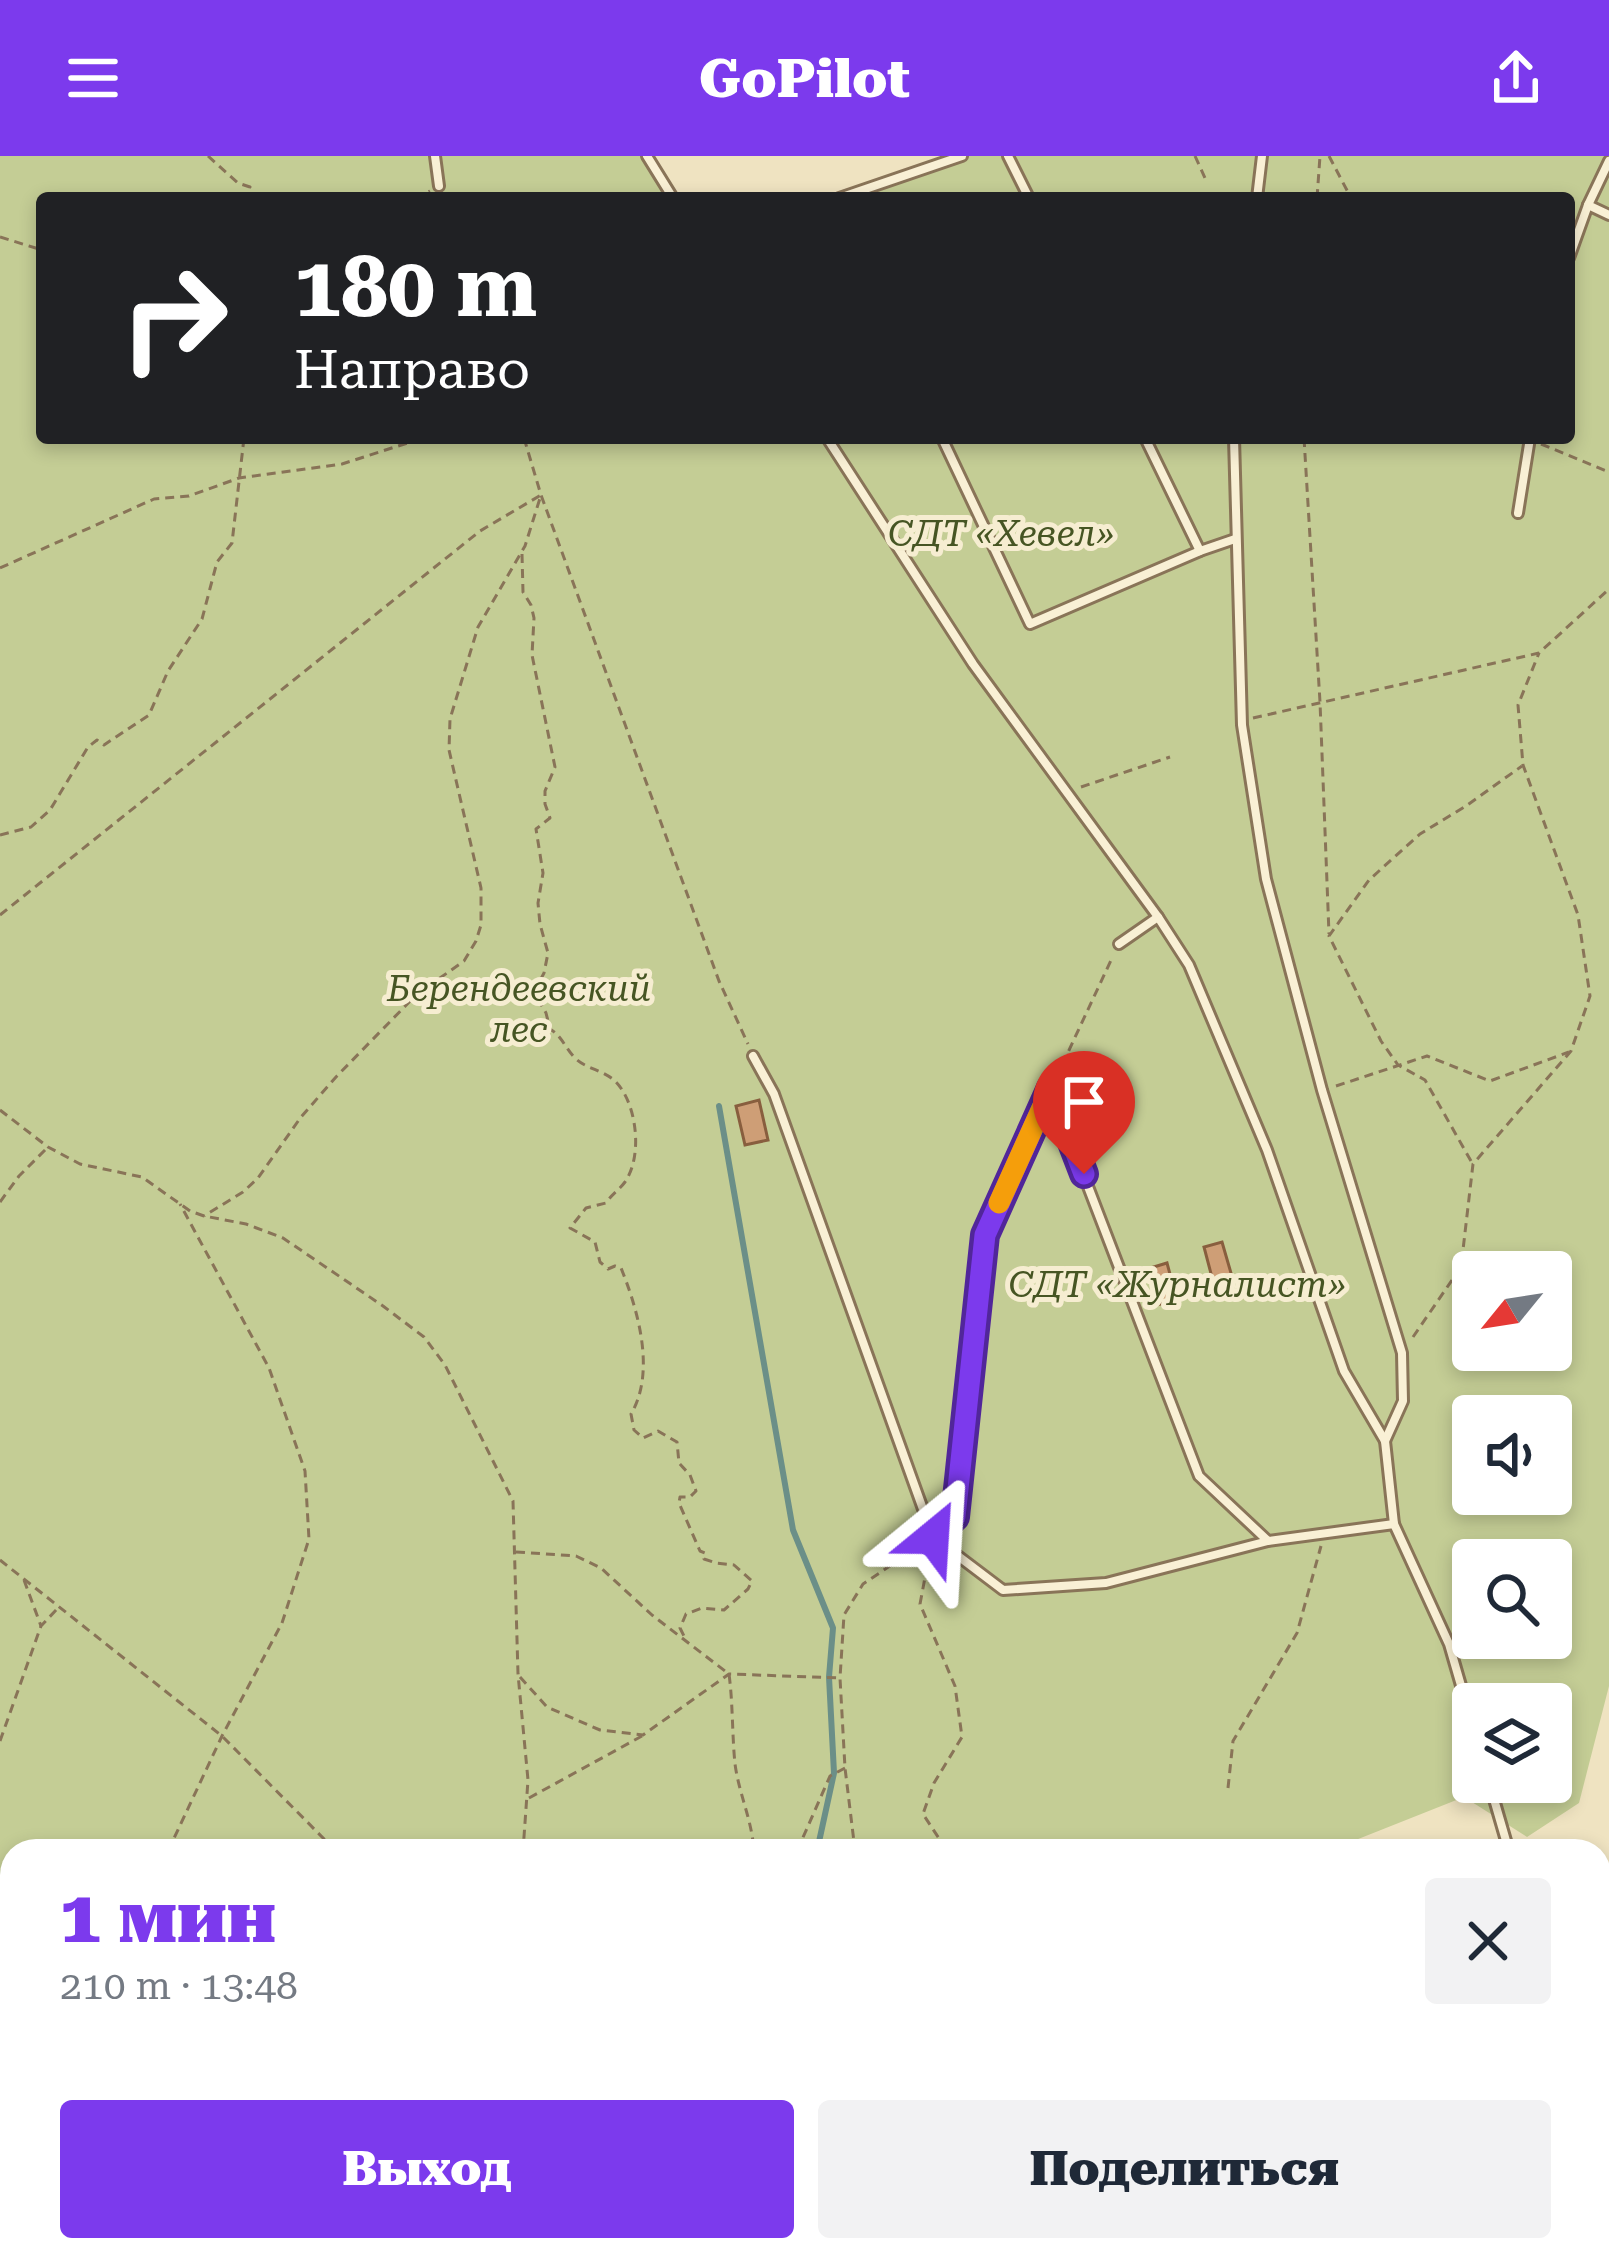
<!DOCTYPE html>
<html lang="ru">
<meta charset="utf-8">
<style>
body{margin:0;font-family:"Roboto Serif",serif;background:#f2f2f3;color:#1f2937;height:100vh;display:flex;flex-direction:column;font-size:45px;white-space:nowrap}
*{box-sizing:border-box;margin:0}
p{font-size:39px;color:#747a83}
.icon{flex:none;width:66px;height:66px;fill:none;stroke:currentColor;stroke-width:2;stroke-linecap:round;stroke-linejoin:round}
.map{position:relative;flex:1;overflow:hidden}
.drawer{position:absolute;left:0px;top:1683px;width:1611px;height:423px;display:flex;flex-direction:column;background:#fff;border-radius:36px 36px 0 0;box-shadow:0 6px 18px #0003}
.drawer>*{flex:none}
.top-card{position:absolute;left:36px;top:36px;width:1539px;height:252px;border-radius:12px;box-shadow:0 6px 18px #0003;background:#202124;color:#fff;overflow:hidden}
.needle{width:78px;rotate:240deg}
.fabs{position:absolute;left:1452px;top:1095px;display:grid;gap:24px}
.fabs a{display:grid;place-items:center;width:120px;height:120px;border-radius:12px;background:#fff;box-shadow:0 6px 18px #0003;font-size:60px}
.pin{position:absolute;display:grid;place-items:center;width:102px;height:102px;color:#fff;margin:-123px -51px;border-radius:50% 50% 50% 0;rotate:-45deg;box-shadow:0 0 12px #0007}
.pin .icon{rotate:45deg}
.me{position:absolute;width:132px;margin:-66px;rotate:27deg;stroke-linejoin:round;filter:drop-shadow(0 0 9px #0008)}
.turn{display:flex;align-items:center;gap:42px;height:252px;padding:0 60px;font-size:54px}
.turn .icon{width:156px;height:156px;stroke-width:2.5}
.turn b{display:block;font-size:84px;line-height:102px}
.round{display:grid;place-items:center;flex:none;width:126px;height:126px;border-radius:12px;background:#f2f2f3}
.summary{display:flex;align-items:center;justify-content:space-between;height:204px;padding:0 60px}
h1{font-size:72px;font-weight:800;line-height:90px;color:#7c3aed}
.primary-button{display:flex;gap:24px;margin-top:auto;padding:24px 60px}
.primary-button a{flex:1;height:138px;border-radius:12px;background:#7c3aed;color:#fff;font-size:48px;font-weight:800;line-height:138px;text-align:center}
.primary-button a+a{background:#f2f2f3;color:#1f2937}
header{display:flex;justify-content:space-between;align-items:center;height:156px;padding:0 60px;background:#7c3aed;color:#fff;font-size:54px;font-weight:800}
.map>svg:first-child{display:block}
</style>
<header><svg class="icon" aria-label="menu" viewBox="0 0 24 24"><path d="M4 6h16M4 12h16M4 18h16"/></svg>GoPilot<svg class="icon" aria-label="share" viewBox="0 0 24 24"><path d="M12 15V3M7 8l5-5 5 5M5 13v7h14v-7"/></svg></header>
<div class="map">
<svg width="1609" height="2104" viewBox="0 0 1609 2104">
<rect width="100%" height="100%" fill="#efe3c1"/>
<path fill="#c4cd95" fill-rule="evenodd" d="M 0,0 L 647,0 L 673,42 L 42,42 L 42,282 L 1569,282 L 1569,42 L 839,42 L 962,0 L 1609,0 L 1609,1530 L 1579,1647 L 1527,1681 L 1464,1641 L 1328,1695 L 12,1695 L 12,2094 L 1336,2094 L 1334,2104 L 0,2104 ZM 1473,1116 L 1551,1116 L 1551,1194 L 1473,1194 ZM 1473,1260 L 1551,1260 L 1551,1338 L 1473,1338 ZM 1473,1404 L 1551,1404 L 1551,1482 L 1473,1482 ZM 1473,1548 L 1551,1548 L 1551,1626 L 1473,1626 Z"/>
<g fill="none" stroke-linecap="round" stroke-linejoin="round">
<g stroke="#6b8f88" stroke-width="6">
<path d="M 719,950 L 793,1374 L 833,1472 L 829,1521 L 834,1617 L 817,1695"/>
<path d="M 794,2094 L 795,2104"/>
<path d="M 1198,2094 L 1207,2104"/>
</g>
</g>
<g fill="#ce9e76" stroke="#885e3e" stroke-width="3">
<path d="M 759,944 L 768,984 L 745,989 L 736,950 Z"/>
<path d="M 1222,1086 L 1233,1124 L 1214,1129 L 1204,1091 Z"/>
<path d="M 1167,1107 L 1177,1144 L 1157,1149 L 1147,1113 Z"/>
</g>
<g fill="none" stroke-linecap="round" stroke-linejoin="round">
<defs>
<g id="service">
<path d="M 435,0 L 439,30"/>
<path d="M 647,0 L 673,42"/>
<path d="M 1008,0 L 1029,42"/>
<path d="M 839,42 L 962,0"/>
<path d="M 1257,42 L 1262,0"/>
<path d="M 1588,49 L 1609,59"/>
<path d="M 1569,102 L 1588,49 L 1609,5"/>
<path d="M 827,282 L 973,508 L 1158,761 L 1189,809 L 1267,994 L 1344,1215 L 1385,1285 L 1394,1368 L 1449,1488 L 1473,1571"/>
<path d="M 942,282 L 1030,468 L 1200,395 L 1235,383"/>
<path d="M 1145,282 L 1200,395"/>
<path d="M 1234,282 L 1242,569 L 1266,723 L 1322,934 L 1402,1197 L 1403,1245 L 1385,1285"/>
<path d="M 1518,357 L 1530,282"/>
<path d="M 1119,788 L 1158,761"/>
<path d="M 753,900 L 774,938 L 933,1381"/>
<path d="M 1051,932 L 985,1079 L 955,1361 L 933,1381 L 1003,1434 L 1106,1427 L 1268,1385 L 1394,1368"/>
<path d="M 1051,934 L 1199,1320 L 1267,1384"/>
<path d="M 1489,1626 L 1509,1695"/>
<path d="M 1435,2104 L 1436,2094"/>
<path d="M 1478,2104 L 1479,2094"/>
</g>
<g id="minor">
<path d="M 1599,1948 L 1609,1940"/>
<path d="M 1530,2094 L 1531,2104"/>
</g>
</defs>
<use href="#service" stroke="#897458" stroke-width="14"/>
<use href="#minor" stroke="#897458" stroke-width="21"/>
<g stroke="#897458" stroke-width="3" stroke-dasharray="9 6" stroke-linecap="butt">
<path d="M 208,0 L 238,27 L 250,31 L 243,42"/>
<path d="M 1195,0 L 1205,22"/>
<path d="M 1329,0 L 1351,42"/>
<path d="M 415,42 L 430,35"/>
<path d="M 1317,42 L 1320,0"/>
<path d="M 0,81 L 42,94"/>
<path d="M 524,282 L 541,339 L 719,825 L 748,888"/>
<path d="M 1304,282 L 1320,546 L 1329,778"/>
<path d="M 1541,288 L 1609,316"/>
<path d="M 522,398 L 523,436 L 531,449 L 534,462 L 532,499 L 555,611 L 545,635 L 545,648 L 550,662 L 536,673 L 543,717 L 538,747 L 540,768 L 548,797 L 544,817 L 534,836 L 546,857 L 550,873 C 562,880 565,892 575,902 C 586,913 604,914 616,926 C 637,948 643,1000 625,1026 C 619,1034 612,1038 606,1047 L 586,1052 L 570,1072 L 595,1086 L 600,1106 L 608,1113 L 615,1110 L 621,1112 C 638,1154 656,1216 631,1258 L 634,1274 L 643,1282 L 658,1275 L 677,1286 L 679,1307 L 690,1319 L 696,1335 L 690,1341 L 680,1341 L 679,1347 L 700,1395 L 705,1397 L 704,1403 L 716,1407 L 734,1409 L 752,1425 L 748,1433 L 724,1454 L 702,1452 L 686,1458 L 680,1472 L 686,1484"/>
<path d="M 0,412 L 154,343 L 189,340 L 239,322 L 342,308 L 423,282"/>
<path d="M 1253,562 L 1539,497 L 1609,433"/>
<path d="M 1081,631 L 1170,601"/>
<path d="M 0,679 L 31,671 L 50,654 L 88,591 L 97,584 L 104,589 L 149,559 L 168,515 L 202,463 L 217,406 L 232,387 L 244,282"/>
<path d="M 0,759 L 480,375 L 541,339 L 525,390 L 478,471 L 450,563 L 449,594 L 481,732 L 481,769 L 476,785 L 464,805 L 416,839 L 336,921 L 301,961 L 258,1022 L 243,1036 L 204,1060"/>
<path d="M 1056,922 L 1113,800"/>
<path d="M 1336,930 L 1427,900 L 1490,925 L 1569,896"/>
<path d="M 0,954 L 48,991 L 80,1008 L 142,1021 L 190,1055 L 204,1060 L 246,1068 L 283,1082 L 383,1150 L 424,1181 L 445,1209 L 513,1345 L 518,1518 L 528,1624 L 523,1695"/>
<path d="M 1471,1005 L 1425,924 L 1398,909 L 1381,885 L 1329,780 L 1369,724 L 1420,678 L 1466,650 L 1522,610"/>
<path d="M 0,1046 L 19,1020 L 46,993"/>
<path d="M 1413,1181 L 1461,1111 L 1473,1008 L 1571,895 L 1590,840 L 1578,759 L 1523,609 L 1518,549 L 1539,497"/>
<path d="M 930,1395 L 920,1448 L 955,1530 L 962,1581 L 934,1627 L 923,1658 L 942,1687 L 977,1695"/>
<path d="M 516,1396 L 576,1400 L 601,1412 L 652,1459 L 729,1518 C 733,1548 732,1578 735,1608 C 739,1638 752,1664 754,1695"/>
<path d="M 0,1404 L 222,1580 L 336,1695"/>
<path d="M 24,1424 L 41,1470"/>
<path d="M 520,1521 L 547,1551 L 600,1574 L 643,1579 L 729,1518 L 840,1522"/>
<path d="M 0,1585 L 41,1470 L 58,1452"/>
<path d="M 1228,1632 L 1233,1585 L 1297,1477 L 1321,1390"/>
<path d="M 529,1642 L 642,1580"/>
<path d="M 168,1695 L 222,1580 L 282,1467 L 309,1383 L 305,1315 L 269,1212 L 180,1048"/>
<path d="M 797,1695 L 830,1620 L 845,1612"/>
<path d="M 860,1695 L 854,1686 L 845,1612 L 840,1522 L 844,1459 L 863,1428 L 921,1389"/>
<path d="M 636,2094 L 639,2104"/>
<path d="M 950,2094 L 958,2104"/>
<path d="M 1144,2094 L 1150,2104"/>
<path d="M 1549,2094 L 1550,2104"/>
<path d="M 537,2104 L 538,2094"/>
<path d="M 751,2104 L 752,2094"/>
</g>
<use href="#service" stroke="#f9f0d5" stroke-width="8"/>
<use href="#minor" stroke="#f9f0d5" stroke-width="15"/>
</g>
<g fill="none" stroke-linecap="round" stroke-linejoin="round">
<defs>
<path id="route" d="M 933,1381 L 955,1361 L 985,1079 L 1051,932 L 1084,1018"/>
</defs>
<use href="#route" stroke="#51269a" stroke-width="30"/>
<use href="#route" stroke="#7c3aed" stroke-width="21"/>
<path stroke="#f59e0b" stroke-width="21" d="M 999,1047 L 1046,943"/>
</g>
<g text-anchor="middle" stroke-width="10" stroke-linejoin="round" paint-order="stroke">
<g font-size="36" font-style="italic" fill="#465523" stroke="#f6edd1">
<text x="1001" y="390">СДТ «Хевел»</text>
<text x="519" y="845">Берендеевский<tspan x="519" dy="41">лес</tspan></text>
<text x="1177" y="1141">СДТ «Журналист»</text>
</g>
</g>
</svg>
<div class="fabs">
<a><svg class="needle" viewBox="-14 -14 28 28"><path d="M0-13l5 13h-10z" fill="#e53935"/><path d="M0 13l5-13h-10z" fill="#747a83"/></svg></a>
<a><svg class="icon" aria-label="sound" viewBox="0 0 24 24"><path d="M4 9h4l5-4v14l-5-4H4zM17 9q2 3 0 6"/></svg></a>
<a><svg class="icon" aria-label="search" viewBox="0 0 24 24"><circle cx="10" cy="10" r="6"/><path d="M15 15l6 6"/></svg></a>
<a><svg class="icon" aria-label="layers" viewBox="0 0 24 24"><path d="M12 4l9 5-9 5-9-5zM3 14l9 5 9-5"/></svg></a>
</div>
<div class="pin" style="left:1084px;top:1018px;background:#d93025"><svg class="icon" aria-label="arrive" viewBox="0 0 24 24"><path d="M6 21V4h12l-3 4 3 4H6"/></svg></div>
<svg class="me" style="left:933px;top:1381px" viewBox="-20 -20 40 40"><path d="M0-17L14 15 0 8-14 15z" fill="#7c3aed" stroke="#fff" stroke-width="4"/></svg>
<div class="top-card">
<div class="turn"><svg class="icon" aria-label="right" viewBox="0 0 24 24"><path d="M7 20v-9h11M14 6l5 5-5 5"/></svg><div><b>180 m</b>Направо</div></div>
</div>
<section class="drawer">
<div class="summary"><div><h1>1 мин</h1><p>210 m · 13:48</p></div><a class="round"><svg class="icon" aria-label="close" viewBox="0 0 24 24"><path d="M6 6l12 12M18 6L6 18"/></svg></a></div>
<div class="primary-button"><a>Выход</a><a>Поделиться</a></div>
</section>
</div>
